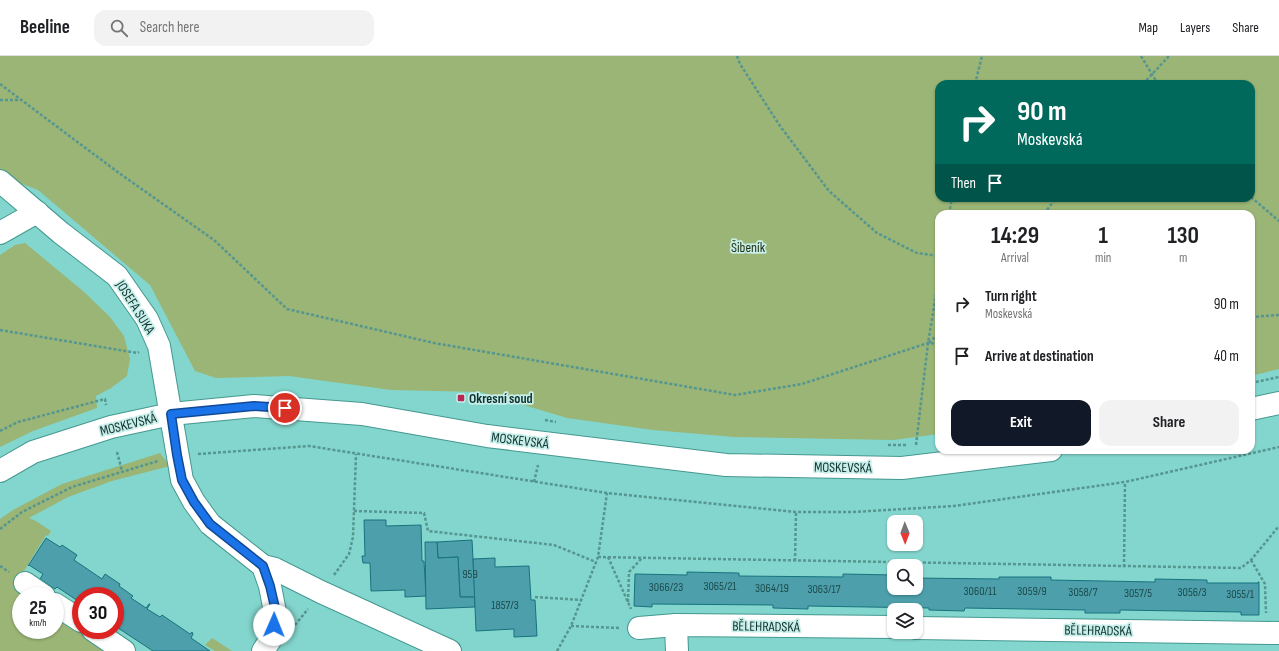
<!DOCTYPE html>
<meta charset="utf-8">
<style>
body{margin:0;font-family:"Sofia Sans Condensed",sans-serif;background:#f2f2f2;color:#202124;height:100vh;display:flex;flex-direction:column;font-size:15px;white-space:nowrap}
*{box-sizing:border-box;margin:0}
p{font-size:13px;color:#757577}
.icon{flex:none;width:22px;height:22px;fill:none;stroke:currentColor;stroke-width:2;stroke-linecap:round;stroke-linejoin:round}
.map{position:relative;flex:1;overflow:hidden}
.panel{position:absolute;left:935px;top:154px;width:320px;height:244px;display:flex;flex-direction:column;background:#fff;border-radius:12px;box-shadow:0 1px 3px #0004}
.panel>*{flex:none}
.hud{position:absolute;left:935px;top:24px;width:320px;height:122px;border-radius:12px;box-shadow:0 1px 3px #0004;background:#00695c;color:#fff;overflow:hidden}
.needle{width:26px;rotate:179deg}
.controls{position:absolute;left:887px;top:459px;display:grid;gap:8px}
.controls a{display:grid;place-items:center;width:36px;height:36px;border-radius:8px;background:#fff;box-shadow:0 1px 3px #0004;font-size:20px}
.speed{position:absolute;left:12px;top:531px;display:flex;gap:8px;font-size:20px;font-weight:700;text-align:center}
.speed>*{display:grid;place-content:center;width:52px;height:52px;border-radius:50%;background:#fff;box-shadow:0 1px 3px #0004;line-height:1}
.speed small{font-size:10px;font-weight:400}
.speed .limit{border:6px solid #d22;background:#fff;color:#111}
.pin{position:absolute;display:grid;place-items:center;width:34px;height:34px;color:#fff;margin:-17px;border:2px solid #fff;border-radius:50%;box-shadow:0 1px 4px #0007}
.me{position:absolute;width:44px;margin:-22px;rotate:1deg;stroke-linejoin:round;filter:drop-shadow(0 0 3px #0008)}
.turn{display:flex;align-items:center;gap:14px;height:84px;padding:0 16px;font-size:18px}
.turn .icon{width:52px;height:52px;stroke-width:2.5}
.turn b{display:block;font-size:28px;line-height:34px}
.then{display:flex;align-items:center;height:38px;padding:0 16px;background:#0003;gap:8px;font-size:15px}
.eta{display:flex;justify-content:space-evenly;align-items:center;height:68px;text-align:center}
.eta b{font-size:24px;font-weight:700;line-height:28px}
.button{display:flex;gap:8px;margin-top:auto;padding:8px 16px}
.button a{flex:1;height:46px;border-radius:12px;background:#111827;color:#fff;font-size:16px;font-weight:700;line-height:46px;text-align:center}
.button a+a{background:#f2f2f2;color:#202124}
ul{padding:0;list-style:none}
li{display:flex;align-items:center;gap:12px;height:52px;padding:0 16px}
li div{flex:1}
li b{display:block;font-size:15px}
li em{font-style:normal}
header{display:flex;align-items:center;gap:24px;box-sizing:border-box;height:56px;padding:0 20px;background:#fff;border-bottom:1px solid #e0e0e0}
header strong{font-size:19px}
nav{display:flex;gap:22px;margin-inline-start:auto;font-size:14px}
.search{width:280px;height:36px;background:#f2f2f2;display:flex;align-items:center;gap:10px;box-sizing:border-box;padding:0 14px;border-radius:12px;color:#757577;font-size:15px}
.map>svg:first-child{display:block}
</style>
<header>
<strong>Beeline</strong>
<div class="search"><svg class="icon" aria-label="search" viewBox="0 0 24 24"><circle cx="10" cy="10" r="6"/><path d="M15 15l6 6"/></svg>Search here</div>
<nav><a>Map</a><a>Layers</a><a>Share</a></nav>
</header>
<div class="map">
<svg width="1279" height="595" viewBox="0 0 1279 595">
<rect width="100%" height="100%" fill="#83d6cd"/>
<g fill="#9ab575" fill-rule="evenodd">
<path d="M 0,0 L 1279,0 L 1279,313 L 1251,320 L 1251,158 L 939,158 L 939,378 L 893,384 L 734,381 L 653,374 L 567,362 L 480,336 L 391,334 L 289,320 L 216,322 L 195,315 L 150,229 L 38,134 L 12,124 L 0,113 ZM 939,28 L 1251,28 L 1251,142 L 939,142 Z"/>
<path d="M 25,187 L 83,235 L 110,261 L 124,280 L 130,303 L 127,320 L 111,332 L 96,340 L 97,352 L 33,375 L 0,391 L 0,199 L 15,189 Z"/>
<path d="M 160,397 L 170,410 L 112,425 L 68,441 L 29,462 L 36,465 L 51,475 L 48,480 L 46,479 L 16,528 L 34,540 L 21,540 L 21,574 L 55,574 L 55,555 L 81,572 L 105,595 L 0,595 L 0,463 L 13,454 L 62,428 Z"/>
<path d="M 212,582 L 232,595 L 215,595 L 205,589 Z"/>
</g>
<g fill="#4c9fab" stroke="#17737e">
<path d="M 364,464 L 386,464 L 386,470 L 421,469 L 422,505 L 424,505 L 426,540 L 405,541 L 405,534 L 371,535 L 370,507 L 363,507 L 362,500 L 365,500 Z"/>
<path d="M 46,482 L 60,491 L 62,489 L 77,499 L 74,504 L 102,523 L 105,518 L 120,528 L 119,530 L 133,540 L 131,542 L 146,552 L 149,548 L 150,548 L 147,553 L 160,561 L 162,559 L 190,578 L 192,576 L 193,578 L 191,582 L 210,595 L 153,595 L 115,570 L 115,540 L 81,540 L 81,547 L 57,531 L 55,533 L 40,523 L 43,518 L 29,509 L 28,510 Z"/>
<path d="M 472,484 L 475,541 L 460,541 L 458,501 L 438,502 L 437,486 Z"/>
<path d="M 425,486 L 437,486 L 438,502 L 458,501 L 460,541 L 475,541 L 475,551 L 426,553 Z"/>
<path d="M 495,502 L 495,511 L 529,510 L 531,544 L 535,544 L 537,580 L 514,581 L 514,573 L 476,575 L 473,503 Z"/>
<path d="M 687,516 L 739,517 L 739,520 L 843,521 L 843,518 L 894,519 L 894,532 L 916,532 L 916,522 L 999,523 L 999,521 L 1051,521 L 1051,524 L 1155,526 L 1155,523 L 1207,524 L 1207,527 L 1258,527 L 1258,526 L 1259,526 L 1259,559 L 1241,559 L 1241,556 L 1120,554 L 1120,557 L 1085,557 L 1085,554 L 965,552 L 964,555 L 929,554 L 929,552 L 808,550 L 808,553 L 773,552 L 773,549 L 652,548 L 652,551 L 634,550 L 635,518 L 687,519 Z"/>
</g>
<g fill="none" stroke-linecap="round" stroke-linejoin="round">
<defs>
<g id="minor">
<path d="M 0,125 L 61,177 L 117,220 L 147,263 L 159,290 L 182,424 L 194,446 L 210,468 L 263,510 L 270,530 L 275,556 L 272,581 L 263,595"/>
<path d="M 0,177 L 37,156"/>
<path d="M 1251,353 L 1279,347"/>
<path d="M 0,415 L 33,396 L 111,371 L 171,358 L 254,350 L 362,358 L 487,380 L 726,409 L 902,412 L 1051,394"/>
<path d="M 263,510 L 275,513 L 321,536 L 450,595"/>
<path d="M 25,527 L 44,540"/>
<path d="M 55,548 L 81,565"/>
<path d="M 676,569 L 677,595"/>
<path d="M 639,572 L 676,569 L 894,571"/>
<path d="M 916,572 L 1279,577"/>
<path d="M 93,574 L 124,595"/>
</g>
</defs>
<use href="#minor" stroke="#449890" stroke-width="24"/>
<g stroke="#569690" stroke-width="2.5" stroke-dasharray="3 2" stroke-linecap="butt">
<path d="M 737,0 L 740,8 L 780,70 L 829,135 L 877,177 L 917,197 L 939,200"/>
<path d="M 1141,0 L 1158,28"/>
<path d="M 0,28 L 119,117 L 214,184 L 287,253 L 434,287 L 735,339 L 802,328 L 928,287 L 939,288"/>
<path d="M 975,28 L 982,0"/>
<path d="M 1143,28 L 1169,0"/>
<path d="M 0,44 L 19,44"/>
<path d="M 1251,141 L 1279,165"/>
<path d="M 949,158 L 952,142"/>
<path d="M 1044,158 L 1056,142"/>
<path d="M 1251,261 L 1279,259"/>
<path d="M 0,274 L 137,297 L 139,296"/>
<path d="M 929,287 L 939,277"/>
<path d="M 1251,327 L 1279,321"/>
<path d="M 545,364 L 556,366"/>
<path d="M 0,375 L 18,366 L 105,343 L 106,349"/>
<path d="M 888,389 L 907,389"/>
<path d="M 916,389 L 928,287 L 939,220"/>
<path d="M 117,396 L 122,415"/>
<path d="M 198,398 L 309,390 L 607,437 L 796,456 L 853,456 L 954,450 L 1125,426 L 1279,391"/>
<path d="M 534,426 L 538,409"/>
<path d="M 354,455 L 424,457 L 428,475 L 554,489 L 596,506"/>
<path d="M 0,473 L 22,456 L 72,431 L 158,405"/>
<path d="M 598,501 L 1241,512 L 1251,504 L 1279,470"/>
<path d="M 608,501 L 631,553"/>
<path d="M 1251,504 L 1265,528 L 1266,557"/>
<path d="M 795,505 L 796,456"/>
<path d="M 0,510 L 9,516"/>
<path d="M 1124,511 L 1125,426"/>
<path d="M 334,519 L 349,498 L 353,481 L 356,398"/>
<path d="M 535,541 L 582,544"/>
<path d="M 628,546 L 629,516 L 642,502"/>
<path d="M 295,569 L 308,553"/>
<path d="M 571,570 L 619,572"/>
<path d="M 557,595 L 571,570 L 598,501 L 607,437"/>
</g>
<use href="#minor" stroke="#fff" stroke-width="22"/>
</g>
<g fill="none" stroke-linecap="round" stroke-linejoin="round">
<defs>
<path id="route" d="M 274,569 L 276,556 L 270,530 L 263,510 L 210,468 L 194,446 L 182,424 L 177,399 L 171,358 L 254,350 L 285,352"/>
</defs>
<use href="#route" stroke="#114b97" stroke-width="10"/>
<use href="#route" stroke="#1a73e8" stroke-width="7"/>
</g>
<rect fill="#b62755" stroke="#c7eee9" stroke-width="1.5" x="457" y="338" width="8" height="8" rx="2"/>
<g text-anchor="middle" stroke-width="3.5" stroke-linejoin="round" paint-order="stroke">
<g font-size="12" fill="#1d4c4d">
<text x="470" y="522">959</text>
<text x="720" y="534">3065/21</text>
<text x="666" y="535">3066/23</text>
<text x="772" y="536">3064/19</text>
<text x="824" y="537">3063/17</text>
<text x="980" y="539">3060/11</text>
<text x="1032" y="539">3059/9</text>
<text x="1083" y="540">3058/7</text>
<text x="1192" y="540">3056/3</text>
<text x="1138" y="541">3057/5</text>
<text x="1240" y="542">3055/1</text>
<text x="505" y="553">1857/3</text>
</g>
<g font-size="14" fill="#222f0f" stroke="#c7eee9">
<text x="748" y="196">Šibeník</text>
</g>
<g font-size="14" fill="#0d312e" stroke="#c7eee9">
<text transform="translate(136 251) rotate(58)" y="5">JOSEFA SUKA</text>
<text transform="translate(128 368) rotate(-14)" y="5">MOSKEVSKÁ</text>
<text transform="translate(520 384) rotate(7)" y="5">MOSKEVSKÁ</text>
<text transform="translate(843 411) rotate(1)" y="5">MOSKEVSKÁ</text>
<text transform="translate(766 570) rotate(1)" y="5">BĚLEHRADSKÁ</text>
<text transform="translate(1098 574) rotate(1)" y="5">BĚLEHRADSKÁ</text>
</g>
<g font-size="14" font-weight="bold" fill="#0d312e" stroke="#c7eee9" text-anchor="start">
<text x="469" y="347">Okresní soud</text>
</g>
</g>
</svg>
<div class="controls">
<a><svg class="needle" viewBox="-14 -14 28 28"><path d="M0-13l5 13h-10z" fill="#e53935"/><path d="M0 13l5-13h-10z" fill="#757577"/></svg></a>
<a><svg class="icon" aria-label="search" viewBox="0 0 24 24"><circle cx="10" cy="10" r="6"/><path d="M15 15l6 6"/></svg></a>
<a><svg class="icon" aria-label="layers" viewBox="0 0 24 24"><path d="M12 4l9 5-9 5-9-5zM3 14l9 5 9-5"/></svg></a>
</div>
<div class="speed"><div>25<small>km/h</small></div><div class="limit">30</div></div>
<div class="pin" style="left:285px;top:352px;background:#d93025"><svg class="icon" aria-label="arrive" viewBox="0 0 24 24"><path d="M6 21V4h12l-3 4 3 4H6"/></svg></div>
<svg class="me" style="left:274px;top:569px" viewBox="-20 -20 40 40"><circle r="19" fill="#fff"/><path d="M0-13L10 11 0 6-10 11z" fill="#1a73e8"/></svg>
<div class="hud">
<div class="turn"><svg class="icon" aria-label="right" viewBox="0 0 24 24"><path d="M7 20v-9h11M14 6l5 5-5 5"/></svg><div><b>90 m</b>Moskevská</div></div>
<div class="then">Then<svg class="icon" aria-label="arrive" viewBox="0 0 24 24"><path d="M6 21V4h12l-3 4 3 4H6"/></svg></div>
</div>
<section class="panel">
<div class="eta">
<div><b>14:29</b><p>Arrival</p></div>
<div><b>1</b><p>min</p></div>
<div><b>130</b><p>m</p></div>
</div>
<ul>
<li><svg class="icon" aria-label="right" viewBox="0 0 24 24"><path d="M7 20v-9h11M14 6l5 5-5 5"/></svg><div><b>Turn right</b><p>Moskevská</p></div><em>90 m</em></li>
<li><svg class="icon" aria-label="arrive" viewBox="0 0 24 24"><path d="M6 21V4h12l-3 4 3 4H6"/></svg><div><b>Arrive at destination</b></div><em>40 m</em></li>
</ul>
<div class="button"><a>Exit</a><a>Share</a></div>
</section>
</div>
